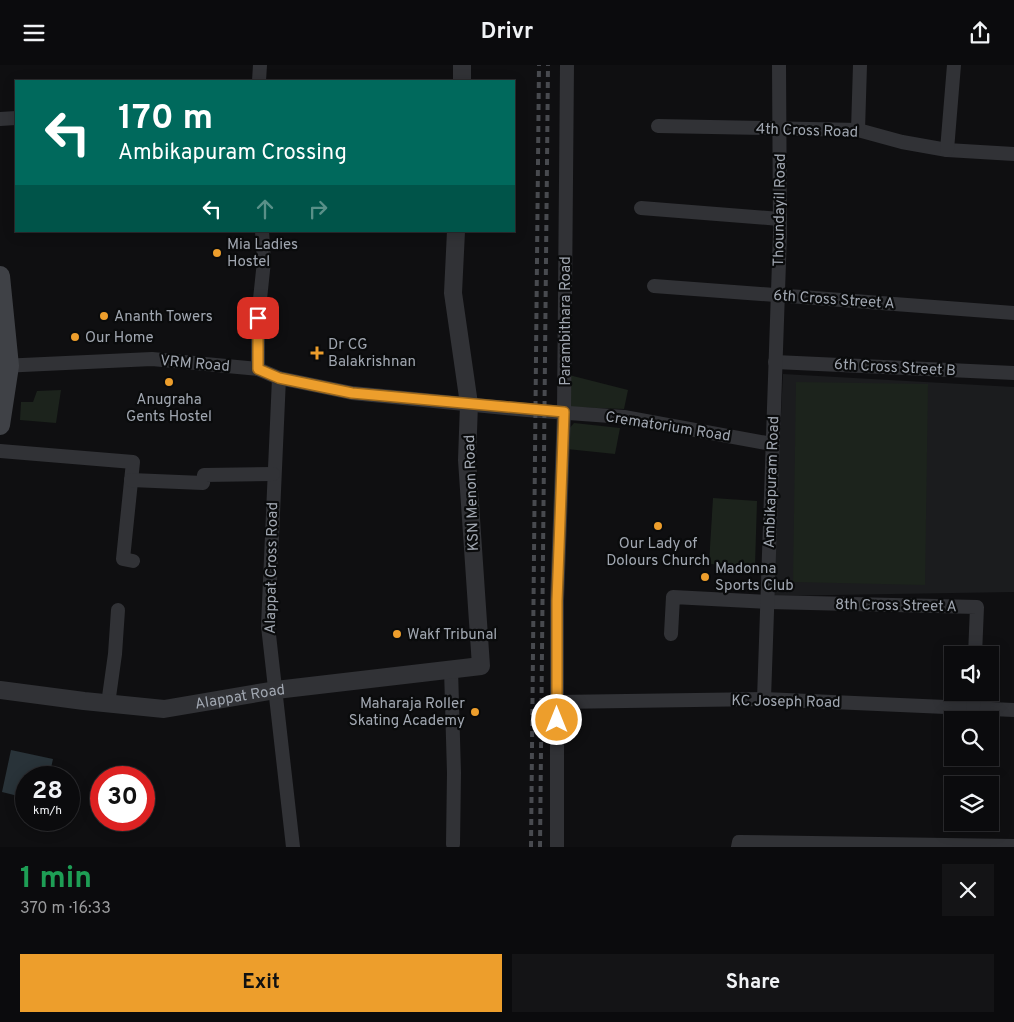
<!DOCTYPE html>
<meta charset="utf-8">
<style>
body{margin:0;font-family:Overpass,sans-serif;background:#141416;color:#f1f3f6;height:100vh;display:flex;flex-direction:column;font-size:19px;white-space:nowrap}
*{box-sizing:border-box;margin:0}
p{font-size:16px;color:#9a9b9d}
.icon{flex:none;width:28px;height:28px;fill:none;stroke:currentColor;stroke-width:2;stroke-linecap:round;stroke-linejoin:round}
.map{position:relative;height:782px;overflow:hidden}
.panel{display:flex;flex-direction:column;background:#0b0b0d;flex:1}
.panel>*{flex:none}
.hud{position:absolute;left:15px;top:15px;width:500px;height:152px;border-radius:0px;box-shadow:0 2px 12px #0003,0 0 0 1px #2b2b2e;background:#00695c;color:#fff;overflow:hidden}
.fabs{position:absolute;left:944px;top:581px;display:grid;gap:10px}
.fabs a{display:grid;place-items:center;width:55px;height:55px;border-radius:0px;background:#0b0b0d;box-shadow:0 2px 12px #0003,0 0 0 1px #2b2b2e;font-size:25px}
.speed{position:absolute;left:15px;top:701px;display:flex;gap:10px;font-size:25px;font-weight:700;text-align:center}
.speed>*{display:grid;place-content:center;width:65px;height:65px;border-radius:50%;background:#0b0b0d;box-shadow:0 2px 12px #0003,0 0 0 1px #2b2b2e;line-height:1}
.speed small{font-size:12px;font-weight:400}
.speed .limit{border:8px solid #d22;background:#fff;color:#111}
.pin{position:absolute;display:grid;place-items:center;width:42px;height:42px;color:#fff;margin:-21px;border-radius:10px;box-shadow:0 2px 8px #0006}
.me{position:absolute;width:55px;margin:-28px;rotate:0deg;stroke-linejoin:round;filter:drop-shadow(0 0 4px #0008)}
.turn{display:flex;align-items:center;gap:18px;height:105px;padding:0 20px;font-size:22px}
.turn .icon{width:65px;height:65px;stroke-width:2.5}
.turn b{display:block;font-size:35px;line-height:42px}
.lanes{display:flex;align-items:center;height:48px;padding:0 20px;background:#0003;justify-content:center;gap:25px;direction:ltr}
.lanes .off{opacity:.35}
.round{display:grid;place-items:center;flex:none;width:52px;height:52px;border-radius:0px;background:#141416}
.head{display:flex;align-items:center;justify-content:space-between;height:85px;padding:0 20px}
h1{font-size:30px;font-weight:700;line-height:38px;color:#1e9e55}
.cta{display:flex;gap:10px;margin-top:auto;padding:10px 20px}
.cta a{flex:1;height:58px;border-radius:0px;background:#ed9e2c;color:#111;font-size:20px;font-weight:700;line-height:58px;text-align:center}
.cta a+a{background:#141416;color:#f1f3f6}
header{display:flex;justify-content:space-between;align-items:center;height:65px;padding:0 20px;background:#0b0b0d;font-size:22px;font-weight:700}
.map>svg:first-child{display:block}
</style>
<header><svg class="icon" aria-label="menu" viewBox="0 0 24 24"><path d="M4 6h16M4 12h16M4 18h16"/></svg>Drivr<svg class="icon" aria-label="share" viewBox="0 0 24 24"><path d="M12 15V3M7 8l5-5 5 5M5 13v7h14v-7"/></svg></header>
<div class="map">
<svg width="1014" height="782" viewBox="0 0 1014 782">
<rect width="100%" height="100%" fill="#0f0f11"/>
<path fill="#1b1c1e" d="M 783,309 L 1014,322 L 1014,527 L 772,531 Z"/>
<g fill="#1c231c">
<path d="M 569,310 L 628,325 L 624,344 L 569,342 Z"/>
<path d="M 796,317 L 928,319 L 925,520 L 793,517 Z"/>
<path d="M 61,325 L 56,358 L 20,355 L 21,337 L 33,337 L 37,326 Z"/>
<path d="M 574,358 L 620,363 L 615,389 L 567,384 L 568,365 Z"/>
<path d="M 713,433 L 757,436 L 755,501 L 709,499 Z"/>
</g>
<path fill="#293339" d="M 11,685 L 53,694 L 49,712 L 26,712 L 26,733 L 2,727 Z"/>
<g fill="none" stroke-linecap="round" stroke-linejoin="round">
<g stroke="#313236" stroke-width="14">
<path d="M 259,16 L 260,0"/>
<path d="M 0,54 L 16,53"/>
<path d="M 658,61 L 858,65 L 902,77 L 947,85 L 1014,89"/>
<path d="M 858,65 L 860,0"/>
<path d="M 947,85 L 954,0"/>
<path d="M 641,143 L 780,154"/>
<path d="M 654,221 L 1014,248"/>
<path d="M 775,297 L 1014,308"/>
<path d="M 1,301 L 152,294 L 258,304 L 279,313 L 352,328 L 527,345 L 624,352 L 772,379"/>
<path d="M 258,304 L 258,253 L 264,196 L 262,166"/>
<path d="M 279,313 L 268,561 L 293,782"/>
<path d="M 0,386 L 133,397 L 123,494 L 133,496"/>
<path d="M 131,415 L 203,418 L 204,410 L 273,409"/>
<path d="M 671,569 L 673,532 L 768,537 L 977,542 L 975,590"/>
<path d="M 451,604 L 454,708 L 453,779"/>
<path d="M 764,634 L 780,168 L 779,0"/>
<path d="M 557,637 L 764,634 L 1014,645"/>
<path d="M 108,639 L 115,589 L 118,545"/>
<path d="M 973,642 L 974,628"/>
<path d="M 557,782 L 557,536 L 564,347 L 567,0"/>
<path d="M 738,782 L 739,777 L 1014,781"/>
</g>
<g stroke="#313236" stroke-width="18">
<path d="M 462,16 L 462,0"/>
<path id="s1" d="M 0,625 L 84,636 L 164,644 L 276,625 L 481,601 L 467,395 L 469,339 L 453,228 L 456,166"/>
</g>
<path stroke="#3f4146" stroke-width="20" d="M 0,211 L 9,301 L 0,360"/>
<g stroke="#484a4f" stroke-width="4" stroke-dasharray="6 5" stroke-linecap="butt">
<path d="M 531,782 L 539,0"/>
<path d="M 540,782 L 548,0"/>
</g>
</g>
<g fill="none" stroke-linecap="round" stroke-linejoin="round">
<defs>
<path id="route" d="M 258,253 L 258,304 L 279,313 L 352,328 L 564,347 L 557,536 L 557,655"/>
</defs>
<use href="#route" stroke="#9a671d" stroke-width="12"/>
<use href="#route" stroke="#ed9e2c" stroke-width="9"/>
</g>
<g fill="#ed9e2c" stroke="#0a0b0c" stroke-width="2">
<circle cx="217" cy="188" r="5"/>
<circle cx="104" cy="251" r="5"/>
<circle cx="75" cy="272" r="5"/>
<path d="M314.5 280.5h5v5h5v5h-5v5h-5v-5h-5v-5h5z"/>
<circle cx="169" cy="317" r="5"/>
<circle cx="658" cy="461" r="5"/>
<circle cx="705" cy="512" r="5"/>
<circle cx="397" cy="569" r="5"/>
<circle cx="475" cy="647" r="5"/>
</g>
<g text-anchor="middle" stroke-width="4.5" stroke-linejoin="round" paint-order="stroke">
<g font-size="15" fill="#a1a7b1" stroke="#0a0b0c">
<text transform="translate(807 65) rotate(2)" y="5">4th Cross Road</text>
<text transform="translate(779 145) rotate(-89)" y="5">Thoundayil Road</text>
<text transform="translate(834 234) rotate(4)" y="5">6th Cross Street A</text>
<text transform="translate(565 256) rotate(-90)" y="5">Parambithara Road</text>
<text transform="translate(195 298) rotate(5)" y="5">VRM Road</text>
<text transform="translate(895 302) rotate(3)" y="5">6th Cross Street B</text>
<text transform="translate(668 361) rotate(9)" y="5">Crematorium Road</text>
<text transform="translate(771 417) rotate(-88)" y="5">Ambikapuram Road</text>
<text transform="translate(471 428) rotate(-92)" y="5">KSN Menon Road</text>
<text transform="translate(271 503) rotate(-89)" y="5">Alappat Cross Road</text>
<text transform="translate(896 540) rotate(1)" y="5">8th Cross Street A</text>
<text dy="5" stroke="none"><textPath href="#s1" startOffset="242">Alappat Road</textPath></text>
<text transform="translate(786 636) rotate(1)" y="5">KC Joseph Road</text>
</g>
<g font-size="15" fill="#a1a7b1" stroke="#0a0b0c" text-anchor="start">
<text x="227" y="184">Mia Ladies<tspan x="227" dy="17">Hostel</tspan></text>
<text x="114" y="256">Ananth Towers</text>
<text x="85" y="277">Our Home</text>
<text x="328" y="284">Dr CG<tspan x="328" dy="17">Balakrishnan</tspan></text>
<text x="169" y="339" text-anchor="middle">Anugraha<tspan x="169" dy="17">Gents Hostel</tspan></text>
<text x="658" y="483" text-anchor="middle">Our Lady of<tspan x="658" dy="17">Dolours Church</tspan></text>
<text x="715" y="508">Madonna<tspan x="715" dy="17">Sports Club</tspan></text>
<text x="407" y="574">Wakf Tribunal</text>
<text x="465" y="643" text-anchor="end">Maharaja Roller<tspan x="465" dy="17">Skating Academy</tspan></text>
</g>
</g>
</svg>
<div class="fabs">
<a><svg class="icon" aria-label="sound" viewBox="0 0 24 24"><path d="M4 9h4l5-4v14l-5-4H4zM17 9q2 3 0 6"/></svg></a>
<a><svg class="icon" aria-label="search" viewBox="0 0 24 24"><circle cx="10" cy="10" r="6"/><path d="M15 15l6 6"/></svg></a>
<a><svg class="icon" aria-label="layers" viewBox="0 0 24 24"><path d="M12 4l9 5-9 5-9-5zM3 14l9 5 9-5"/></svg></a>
</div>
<div class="speed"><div>28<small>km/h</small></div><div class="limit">30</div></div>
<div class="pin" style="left:258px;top:253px;background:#d93025"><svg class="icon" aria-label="arrive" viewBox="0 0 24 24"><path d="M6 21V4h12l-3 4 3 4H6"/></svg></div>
<svg class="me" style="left:557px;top:655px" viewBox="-20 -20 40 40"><circle r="17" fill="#ed9e2c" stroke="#fff" stroke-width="3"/><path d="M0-11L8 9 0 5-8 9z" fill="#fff"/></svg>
<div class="hud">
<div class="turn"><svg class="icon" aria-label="left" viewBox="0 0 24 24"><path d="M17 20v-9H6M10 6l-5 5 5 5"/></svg><div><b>170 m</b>Ambikapuram Crossing</div></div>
<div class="lanes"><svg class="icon" aria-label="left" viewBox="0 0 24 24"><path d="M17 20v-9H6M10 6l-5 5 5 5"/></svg><svg class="icon off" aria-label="ahead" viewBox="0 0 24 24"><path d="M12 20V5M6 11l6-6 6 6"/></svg><svg class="icon off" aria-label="right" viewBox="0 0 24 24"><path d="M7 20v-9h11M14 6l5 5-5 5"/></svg></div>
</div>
</div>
<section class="panel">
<div class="head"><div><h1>1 min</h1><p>370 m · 16:33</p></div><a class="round"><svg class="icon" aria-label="close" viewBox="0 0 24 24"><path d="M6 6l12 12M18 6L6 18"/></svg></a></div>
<div class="cta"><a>Exit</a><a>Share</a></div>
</section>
